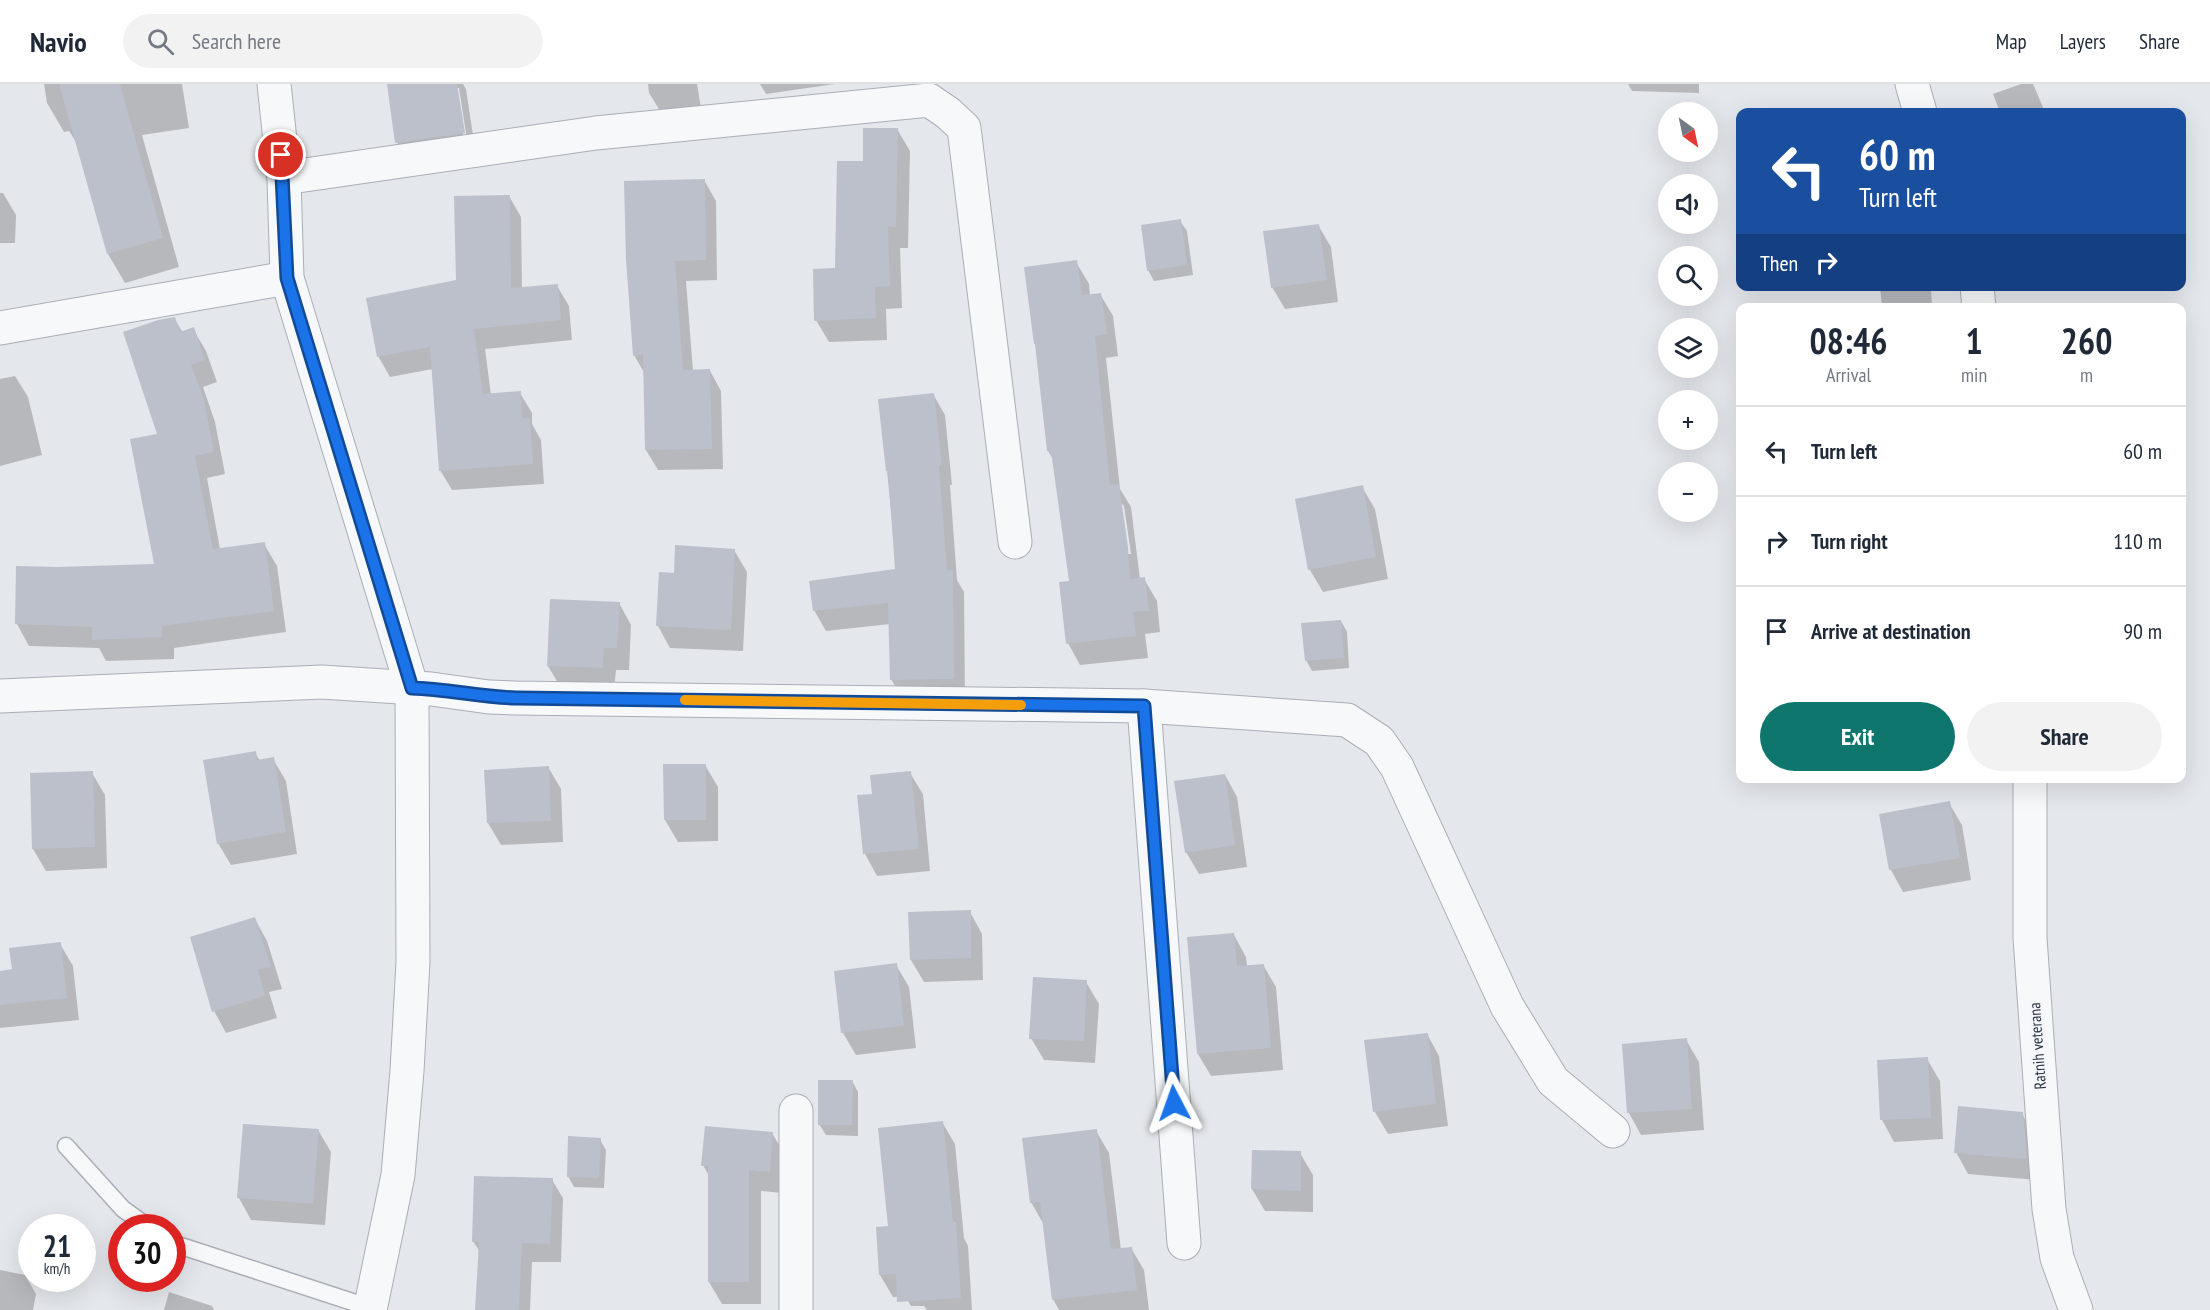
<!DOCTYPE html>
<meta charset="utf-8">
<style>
body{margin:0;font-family:"PT Sans Narrow",sans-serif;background:#f2f2f3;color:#1f2937;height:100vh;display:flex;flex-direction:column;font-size:22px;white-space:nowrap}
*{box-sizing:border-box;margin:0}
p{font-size:20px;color:#747a83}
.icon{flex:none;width:33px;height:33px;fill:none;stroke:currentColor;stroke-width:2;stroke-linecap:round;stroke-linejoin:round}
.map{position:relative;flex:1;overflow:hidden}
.details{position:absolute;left:1736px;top:219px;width:450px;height:480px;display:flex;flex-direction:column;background:#fff;border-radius:12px;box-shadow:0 6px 24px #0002}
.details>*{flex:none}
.hud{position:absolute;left:1736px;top:24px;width:450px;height:183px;border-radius:12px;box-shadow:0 6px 24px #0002;background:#1a4fa0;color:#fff;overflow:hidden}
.needle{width:39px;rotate:147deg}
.tools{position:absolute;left:1658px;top:18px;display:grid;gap:12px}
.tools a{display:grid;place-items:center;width:60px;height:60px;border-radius:50%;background:#fff;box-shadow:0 6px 24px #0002;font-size:30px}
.speed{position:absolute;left:18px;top:1130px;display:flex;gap:12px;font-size:30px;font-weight:700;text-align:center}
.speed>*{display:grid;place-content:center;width:78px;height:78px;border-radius:50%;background:#fff;box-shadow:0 6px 24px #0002;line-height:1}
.speed small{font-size:15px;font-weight:400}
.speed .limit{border:9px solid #d22;background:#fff;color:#111}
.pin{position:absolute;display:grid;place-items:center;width:51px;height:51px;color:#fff;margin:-26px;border:3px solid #fff;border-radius:50%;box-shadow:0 2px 6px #0007}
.me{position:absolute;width:66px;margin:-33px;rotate:356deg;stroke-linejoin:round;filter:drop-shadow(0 0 4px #0008)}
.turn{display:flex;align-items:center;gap:21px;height:126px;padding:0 24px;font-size:27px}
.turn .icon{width:78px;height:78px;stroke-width:2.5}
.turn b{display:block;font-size:42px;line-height:51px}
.then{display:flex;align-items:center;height:57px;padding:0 24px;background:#0003;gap:12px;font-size:22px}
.eta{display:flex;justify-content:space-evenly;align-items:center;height:102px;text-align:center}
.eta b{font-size:36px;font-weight:800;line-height:42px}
.button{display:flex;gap:12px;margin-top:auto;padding:12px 24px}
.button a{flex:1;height:69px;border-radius:36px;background:#0f766e;color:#fff;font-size:24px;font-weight:800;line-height:69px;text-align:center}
.button a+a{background:#f2f2f3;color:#1f2937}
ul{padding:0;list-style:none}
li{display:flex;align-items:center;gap:18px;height:90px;padding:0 24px;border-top:2px solid #e0e1e3}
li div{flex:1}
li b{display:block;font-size:22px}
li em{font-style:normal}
header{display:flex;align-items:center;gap:36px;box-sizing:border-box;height:84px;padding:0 30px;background:#fff;border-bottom:2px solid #e0e1e3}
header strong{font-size:28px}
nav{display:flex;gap:33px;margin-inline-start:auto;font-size:21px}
.search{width:420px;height:54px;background:#f2f2f3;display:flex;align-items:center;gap:15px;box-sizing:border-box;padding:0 21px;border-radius:33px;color:#747a83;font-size:22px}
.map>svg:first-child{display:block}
</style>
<header>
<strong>Navio</strong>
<div class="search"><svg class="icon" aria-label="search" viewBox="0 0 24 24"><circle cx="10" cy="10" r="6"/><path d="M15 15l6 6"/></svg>Search here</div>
<nav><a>Map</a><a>Layers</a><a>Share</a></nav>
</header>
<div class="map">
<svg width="2210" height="1226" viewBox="0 0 2210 1226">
<rect width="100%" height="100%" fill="#e4e7ec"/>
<g fill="#0003" fill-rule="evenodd">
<path d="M 44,0 L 182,0 L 189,44 L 142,51 L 179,183 L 125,199 L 108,170 L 78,61 L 69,47 L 64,48 L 47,19 Z"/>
<path d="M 388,0 L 463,0 L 466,5 L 476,71 L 410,80 L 397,58 ZM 456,4 L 459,4 L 467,56 L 464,57 Z"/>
<path d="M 648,0 L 697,0 L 701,24 L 662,30 L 649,9 Z"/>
<path d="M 760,0 L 835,0 L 766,10 Z"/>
<path d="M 1628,0 L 1699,0 L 1699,9 L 1632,7 Z"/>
<path d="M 2021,0 L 2033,0 L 2045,28 L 2000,28 L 1993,10 Z"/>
<path d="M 897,45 L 910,67 L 908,164 L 900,164 L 902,224 L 886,225 L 887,256 L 829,258 L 816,236 L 837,186 L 864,78 Z"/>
<path d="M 704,96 L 716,117 L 717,196 L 686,197 L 693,287 L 710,287 L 721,307 L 723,385 L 658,386 L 646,366 L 645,290 L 634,271 Z"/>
<path d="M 0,109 L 3,109 L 16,131 L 15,159 L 0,159 Z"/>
<path d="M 509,112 L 521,133 L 522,205 L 557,202 L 569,222 L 572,256 L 485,265 L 491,311 L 520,309 L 532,329 L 532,340 L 541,356 L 544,400 L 452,406 L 440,386 L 433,285 L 390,293 L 378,272 L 457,198 Z"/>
<path d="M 1180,137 L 1187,147 L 1193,191 L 1154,197 L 1148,186 Z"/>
<path d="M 1318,141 L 1331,163 L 1338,218 L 1285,225 L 1272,203 Z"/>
<path d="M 1076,178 L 1089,200 L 1090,211 L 1100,210 L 1113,232 L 1118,272 L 1106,274 L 1120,405 L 1131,423 L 1140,495 L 1144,495 L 1157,517 L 1160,548 L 1145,550 L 1148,574 L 1080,581 L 1068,559 L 1071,499 L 1053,375 L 1048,367 ZM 1120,418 L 1124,422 L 1131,470 L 1128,470 Z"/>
<path d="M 1880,202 L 1931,202 L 1932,224 L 1882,224 Z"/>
<path d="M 174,234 L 183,249 L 193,245 L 206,267 L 217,298 L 203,303 L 215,338 L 225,390 L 207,394 L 220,465 L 264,460 L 277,482 L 286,548 L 174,564 L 174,575 L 106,577 L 99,564 L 29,562 L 17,540 L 58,484 L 156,482 L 159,351 Z"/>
<path d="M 15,292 L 28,313 L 42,371 L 0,382 L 0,295 Z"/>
<path d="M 933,310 L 945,331 L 952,401 L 950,401 L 957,496 L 964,508 L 965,615 L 903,616 L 891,595 L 890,540 L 826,547 L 814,526 L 897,487 L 887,386 Z"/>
<path d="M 1362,403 L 1375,425 L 1388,495 L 1323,508 L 1310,486 L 1297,416 Z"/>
<path d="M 734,466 L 747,488 L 743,567 L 670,564 L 658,542 L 675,490 Z"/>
<path d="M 619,519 L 631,541 L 629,586 L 616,586 L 614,606 L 561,604 L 548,582 Z"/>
<path d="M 1341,537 L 1347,548 L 1349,584 L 1312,587 L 1306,576 Z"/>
<path d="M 255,669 L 260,677 L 273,675 L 286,697 L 297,770 L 231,781 L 218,759 Z"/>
<path d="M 705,681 L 718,703 L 718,757 L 678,758 L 665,736 Z"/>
<path d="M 548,683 L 561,705 L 563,758 L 501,761 L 488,739 Z"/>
<path d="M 92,689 L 105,711 L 107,784 L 46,787 L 33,765 Z"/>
<path d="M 910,689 L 923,710 L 930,787 L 877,792 L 865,770 Z"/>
<path d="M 1225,691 L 1237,713 L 1247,783 L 1199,790 L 1186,768 Z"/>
<path d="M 1949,719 L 1962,741 L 1971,796 L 1903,808 L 1891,786 L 1881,731 Z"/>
<path d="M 970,828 L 982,850 L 983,896 L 924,898 L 911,876 Z"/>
<path d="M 255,835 L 267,857 L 282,905 L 269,908 L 277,934 L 226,949 L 214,927 Z"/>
<path d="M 1234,851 L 1246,873 L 1247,882 L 1263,881 L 1276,903 L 1283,986 L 1211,992 L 1198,970 Z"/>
<path d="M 60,860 L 73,882 L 79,936 L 0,944 L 0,888 L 13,887 Z"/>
<path d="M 896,881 L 909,903 L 916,964 L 856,971 L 843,949 L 836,888 Z"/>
<path d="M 1086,898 L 1099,920 L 1095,979 L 1044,976 L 1031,954 Z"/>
<path d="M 1427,950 L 1439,972 L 1448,1042 L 1388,1050 L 1375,1028 Z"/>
<path d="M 1686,956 L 1699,978 L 1704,1046 L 1641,1051 L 1629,1029 L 1624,961 Z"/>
<path d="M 1927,975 L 1940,997 L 1943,1055 L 1894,1058 L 1882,1036 Z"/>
<path d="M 852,997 L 858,1008 L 858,1052 L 826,1051 L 819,1040 Z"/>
<path d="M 2022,1030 L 2035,1052 L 2038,1096 L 1968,1090 L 1956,1068 Z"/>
<path d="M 942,1038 L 955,1060 L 964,1154 L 968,1162 L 972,1226 L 927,1226 L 924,1222 L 911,1222 L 905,1212 L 893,1213 L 880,1191 L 890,1143 Z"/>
<path d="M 318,1046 L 331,1068 L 325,1141 L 251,1136 L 239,1114 Z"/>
<path d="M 1096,1047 L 1109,1069 L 1121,1166 L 1131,1164 L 1144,1186 L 1149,1226 L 1059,1226 L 1053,1215 L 1044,1141 L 1031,1118 Z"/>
<path d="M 772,1049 L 785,1071 L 782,1109 L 761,1107 L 761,1220 L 722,1220 L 709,1198 L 709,1092 L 703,1081 Z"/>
<path d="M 600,1056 L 606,1066 L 604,1104 L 574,1103 L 568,1092 Z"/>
<path d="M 1300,1069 L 1313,1091 L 1313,1128 L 1265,1127 L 1252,1105 Z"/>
<path d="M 552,1096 L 563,1114 L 561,1178 L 532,1178 L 530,1226 L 477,1226 L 480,1168 L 473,1157 Z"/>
<path d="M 0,1186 L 25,1191 L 36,1210 L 33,1226 L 0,1226 Z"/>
<path d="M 169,1208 L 212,1222 L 214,1226 L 164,1226 Z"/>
</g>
<g fill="#bbc0ca">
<path d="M 59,0 L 120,0 L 163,154 L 107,170 Z"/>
<path d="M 387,0 L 457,0 L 465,49 L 395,59 Z"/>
<path d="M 863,44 L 898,44 L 896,143 L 888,142 L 890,202 L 875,203 L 876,234 L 814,237 L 813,185 L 835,184 L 837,77 L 863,77 Z"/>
<path d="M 705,95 L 706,176 L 675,177 L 683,286 L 710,285 L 712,365 L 645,366 L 643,271 L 633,272 L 626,175 L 624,97 Z"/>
<path d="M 510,111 L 511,204 L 558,200 L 561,236 L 474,245 L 483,310 L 521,307 L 522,334 L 530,334 L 533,380 L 439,387 L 430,263 L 377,273 L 366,214 L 456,196 L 454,112 Z"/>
<path d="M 1181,135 L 1187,181 L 1147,187 L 1141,141 Z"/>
<path d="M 1319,140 L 1327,196 L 1271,204 L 1263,147 Z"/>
<path d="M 1077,176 L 1082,211 L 1101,209 L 1107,250 L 1095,252 L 1110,401 L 1119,400 L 1128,463 L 1130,495 L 1145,493 L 1149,527 L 1133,528 L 1136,552 L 1066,560 L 1059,498 L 1069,497 L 1051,367 L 1047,367 L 1035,260 L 1034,260 L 1024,183 Z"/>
<path d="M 175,233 L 180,248 L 194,243 L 205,276 L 191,281 L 204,315 L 214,368 L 195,372 L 213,465 L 265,458 L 274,527 L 162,542 L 162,553 L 92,556 L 92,543 L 15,540 L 16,482 L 58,483 L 154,480 L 130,355 L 157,350 L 123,248 L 158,236 Z"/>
<path d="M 934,309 L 942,381 L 939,381 L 947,486 L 953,486 L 954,595 L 890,596 L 888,519 L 813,527 L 809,497 L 895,485 L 888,387 L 886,387 L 878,315 Z"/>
<path d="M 1363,401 L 1376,473 L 1308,486 L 1295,415 Z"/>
<path d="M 675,461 L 735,465 L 731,546 L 656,542 L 659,488 L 674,489 Z"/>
<path d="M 550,515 L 620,518 L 617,564 L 604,564 L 603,584 L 547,582 Z"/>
<path d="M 1341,536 L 1344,574 L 1305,577 L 1301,539 Z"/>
<path d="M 256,667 L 257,676 L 274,673 L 286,748 L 217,760 L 203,676 Z"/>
<path d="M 663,680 L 706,680 L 706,736 L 664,736 Z"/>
<path d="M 549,682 L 551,737 L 487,739 L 484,686 Z"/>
<path d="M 93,687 L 95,763 L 32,765 L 30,689 Z"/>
<path d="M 911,687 L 919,765 L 863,770 L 857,711 L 872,710 L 870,691 Z"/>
<path d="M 1225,690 L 1235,761 L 1185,769 L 1174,697 Z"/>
<path d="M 1950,717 L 1960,774 L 1889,786 L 1879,730 Z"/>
<path d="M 971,826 L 971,874 L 910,876 L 908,828 Z"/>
<path d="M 255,833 L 271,883 L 258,886 L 265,912 L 212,928 L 190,853 Z"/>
<path d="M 1234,849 L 1237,882 L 1264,880 L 1271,964 L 1197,970 L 1187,853 Z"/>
<path d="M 61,858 L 67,914 L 0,921 L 0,887 L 12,885 L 9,864 Z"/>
<path d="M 897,879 L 904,942 L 841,949 L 834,887 Z"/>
<path d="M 1033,893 L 1087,896 L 1084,957 L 1029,955 Z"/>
<path d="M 1428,949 L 1436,1020 L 1373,1028 L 1364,956 Z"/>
<path d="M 1687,954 L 1692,1025 L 1627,1029 L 1622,960 Z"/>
<path d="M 1928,973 L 1931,1034 L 1880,1036 L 1877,976 Z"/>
<path d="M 818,996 L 853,996 L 852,1041 L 818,1041 Z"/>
<path d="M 1958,1022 L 2023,1028 L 2027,1075 L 1954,1069 Z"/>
<path d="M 943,1037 L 953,1138 L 956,1138 L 961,1214 L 897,1218 L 896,1190 L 879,1191 L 876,1143 L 888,1142 L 878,1044 Z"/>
<path d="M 243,1040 L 319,1045 L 313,1120 L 237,1114 Z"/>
<path d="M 705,1042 L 773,1048 L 770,1088 L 749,1086 L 749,1198 L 708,1198 L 708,1082 L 701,1082 Z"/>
<path d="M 1097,1045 L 1111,1165 L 1132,1163 L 1137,1206 L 1052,1216 L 1040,1118 L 1030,1119 L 1022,1054 Z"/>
<path d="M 568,1052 L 601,1054 L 599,1094 L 567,1093 Z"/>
<path d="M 1252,1066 L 1301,1067 L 1301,1107 L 1251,1105 Z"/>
<path d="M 474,1092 L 553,1094 L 550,1160 L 522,1159 L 519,1226 L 475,1226 L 479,1158 L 472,1158 Z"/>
</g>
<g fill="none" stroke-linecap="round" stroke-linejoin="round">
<defs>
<g id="service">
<path d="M 66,1062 L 123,1125 L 148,1143"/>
<path d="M 172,1159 L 371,1224"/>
</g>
<g id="minor">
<path d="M 274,0 L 284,94 L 287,194 L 412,604 L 413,878 L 407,987 L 398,1091 L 370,1226"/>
<path d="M 1912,0 L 1920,28"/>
<path d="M 284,94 L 596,49 L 929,16 L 948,29 L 964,44 L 1015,458"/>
<path d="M 1977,202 L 1979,224"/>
<path d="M 0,244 L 287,194"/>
<path d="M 0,612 L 322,598 L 431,605 L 489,613 L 516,614 L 1144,622 L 1347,636 L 1379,657 L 1397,683 L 1507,922 L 1553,997 L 1613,1047"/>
<path d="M 1144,622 L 1184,1159"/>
<path d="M 2030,694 L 2030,854 L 2049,1125 L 2057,1174 L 2076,1226"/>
<path d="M 796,1027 L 796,1226"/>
</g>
</defs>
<use href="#service" stroke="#a9aeb7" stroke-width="19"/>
<use href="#minor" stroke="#a9aeb7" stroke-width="35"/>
<use href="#service" stroke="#f7f8fa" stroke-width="16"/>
<use href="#minor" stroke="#f7f8fa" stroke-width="33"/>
</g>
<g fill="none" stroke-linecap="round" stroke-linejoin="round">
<defs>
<path id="route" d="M 281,71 L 287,194 L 412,604 C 447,605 481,613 516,614 L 1144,622 L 1174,1019"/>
</defs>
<use href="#route" stroke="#114b97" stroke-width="15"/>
<use href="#route" stroke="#1a73e8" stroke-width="10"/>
<path stroke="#f59e0b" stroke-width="10" d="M 685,616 L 1021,621"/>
</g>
<g text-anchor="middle" stroke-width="6" stroke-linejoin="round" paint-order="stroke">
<g font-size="16" fill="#2b3445" stroke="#f4f6f9">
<text transform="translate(2037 962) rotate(-94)" y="6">Ratnih veterana</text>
</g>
</g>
</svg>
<div class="tools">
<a><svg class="needle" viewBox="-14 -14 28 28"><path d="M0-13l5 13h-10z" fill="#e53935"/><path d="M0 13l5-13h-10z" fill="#747a83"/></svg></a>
<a><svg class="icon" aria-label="sound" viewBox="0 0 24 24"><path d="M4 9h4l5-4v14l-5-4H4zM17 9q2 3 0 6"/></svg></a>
<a><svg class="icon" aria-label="search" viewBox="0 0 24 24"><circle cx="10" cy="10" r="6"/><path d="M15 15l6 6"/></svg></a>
<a><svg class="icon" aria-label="layers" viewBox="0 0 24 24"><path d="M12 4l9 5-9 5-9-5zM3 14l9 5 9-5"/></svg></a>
<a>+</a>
<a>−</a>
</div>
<div class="speed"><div>21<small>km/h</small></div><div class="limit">30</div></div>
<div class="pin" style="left:281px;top:71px;background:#d93025"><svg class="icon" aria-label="arrive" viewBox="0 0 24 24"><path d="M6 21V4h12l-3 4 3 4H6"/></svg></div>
<svg class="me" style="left:1174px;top:1019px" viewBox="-20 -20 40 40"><path d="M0-17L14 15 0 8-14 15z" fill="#1a73e8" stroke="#fff" stroke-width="4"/></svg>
<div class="hud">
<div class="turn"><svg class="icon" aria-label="left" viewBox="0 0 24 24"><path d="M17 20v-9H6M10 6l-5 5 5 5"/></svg><div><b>60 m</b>Turn left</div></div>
<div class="then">Then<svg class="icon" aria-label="right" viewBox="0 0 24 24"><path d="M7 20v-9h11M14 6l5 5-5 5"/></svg></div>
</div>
<section class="details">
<div class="eta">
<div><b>08:46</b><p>Arrival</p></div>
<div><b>1</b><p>min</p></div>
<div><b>260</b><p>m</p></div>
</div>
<ul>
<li><svg class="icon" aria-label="left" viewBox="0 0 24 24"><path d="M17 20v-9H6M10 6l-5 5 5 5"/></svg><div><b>Turn left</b></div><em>60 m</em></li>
<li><svg class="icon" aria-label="right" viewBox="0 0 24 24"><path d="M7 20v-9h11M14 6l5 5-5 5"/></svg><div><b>Turn right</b></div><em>110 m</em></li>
<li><svg class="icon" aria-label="arrive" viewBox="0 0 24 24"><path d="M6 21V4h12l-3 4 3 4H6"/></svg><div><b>Arrive at destination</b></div><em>90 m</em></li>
</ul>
<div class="button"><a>Exit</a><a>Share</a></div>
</section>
</div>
